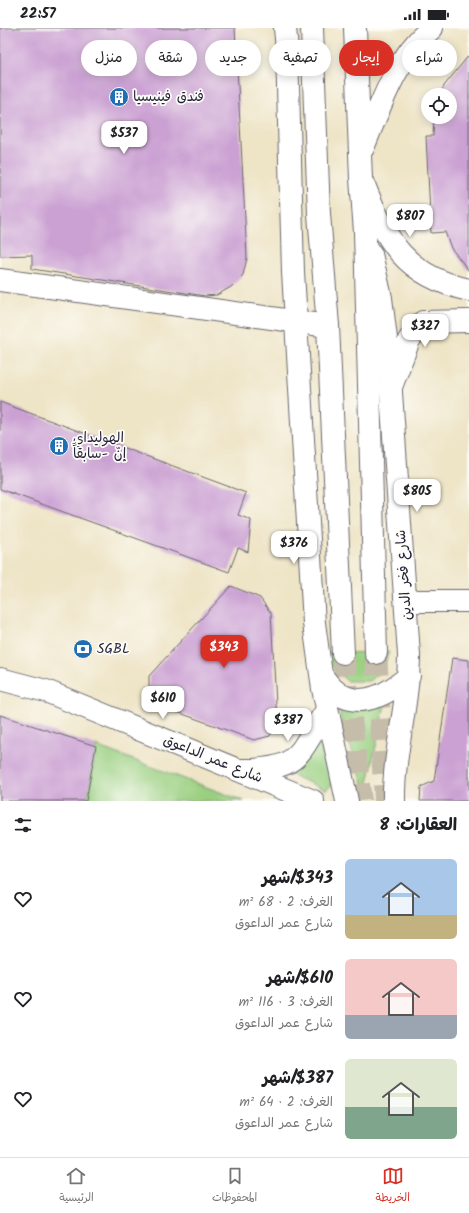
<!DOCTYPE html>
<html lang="ar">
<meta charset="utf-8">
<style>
:root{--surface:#fff;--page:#f6f6f6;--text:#202124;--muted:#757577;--line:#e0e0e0;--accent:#d93025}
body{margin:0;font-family:Kalam,"Playpen Sans Arabic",sans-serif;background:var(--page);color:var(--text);direction:rtl;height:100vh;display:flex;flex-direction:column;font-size:15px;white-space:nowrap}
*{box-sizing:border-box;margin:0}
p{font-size:13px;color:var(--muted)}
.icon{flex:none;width:22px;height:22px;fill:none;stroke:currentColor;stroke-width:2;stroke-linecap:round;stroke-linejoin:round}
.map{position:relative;height:773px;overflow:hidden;direction:ltr}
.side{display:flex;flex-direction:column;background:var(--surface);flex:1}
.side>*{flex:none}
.banner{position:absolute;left:12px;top:12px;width:445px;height:36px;direction:rtl;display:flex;gap:8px}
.controls{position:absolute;left:421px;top:60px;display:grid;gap:8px}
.controls a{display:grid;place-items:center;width:36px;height:36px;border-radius:50%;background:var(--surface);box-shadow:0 2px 10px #0003;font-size:20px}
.price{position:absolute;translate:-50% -34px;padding:0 9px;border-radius:8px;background:#fff;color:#222;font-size:13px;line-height:26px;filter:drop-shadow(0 1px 2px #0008)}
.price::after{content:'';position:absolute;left:50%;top:24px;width:12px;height:9px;margin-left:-6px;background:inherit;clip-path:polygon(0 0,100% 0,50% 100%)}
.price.current{background:var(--accent);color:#fff}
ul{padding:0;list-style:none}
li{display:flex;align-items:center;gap:12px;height:100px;padding:0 12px}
li span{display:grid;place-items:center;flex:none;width:112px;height:80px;border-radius:6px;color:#555}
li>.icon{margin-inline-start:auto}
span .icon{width:48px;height:48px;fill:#fffc;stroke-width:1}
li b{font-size:17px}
h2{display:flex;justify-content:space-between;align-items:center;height:48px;padding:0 12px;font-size:17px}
.pill{padding:0 14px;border-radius:18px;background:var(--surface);box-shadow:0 2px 10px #0003;font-size:14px;line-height:36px}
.pill.current{background:var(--accent);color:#fff}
.status{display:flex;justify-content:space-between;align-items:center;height:28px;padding:0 20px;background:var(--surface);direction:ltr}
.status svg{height:11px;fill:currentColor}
.dock{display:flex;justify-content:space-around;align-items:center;height:56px;border-top:1px solid var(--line);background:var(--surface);font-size:11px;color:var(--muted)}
.dock a{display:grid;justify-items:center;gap:2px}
.dock .current{color:var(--accent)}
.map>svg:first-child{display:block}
.green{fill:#9acf80;stroke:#5e785e}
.building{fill:#cba1d3}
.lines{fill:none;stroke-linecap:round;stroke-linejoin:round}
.highway-tunnel{stroke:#c5bdaa;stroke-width:22;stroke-dasharray:22 11;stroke-linecap:butt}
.minor-casing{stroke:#69666c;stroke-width:24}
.major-casing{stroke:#69666c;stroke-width:24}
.highway-casing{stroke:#69666c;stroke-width:24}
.minor{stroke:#fff;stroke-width:22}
.major{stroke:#fff;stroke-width:22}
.highway{stroke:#fff;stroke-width:22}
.labels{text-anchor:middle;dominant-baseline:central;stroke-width:3.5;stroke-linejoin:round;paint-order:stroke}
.poi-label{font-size:14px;fill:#22223b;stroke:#fdfcf7;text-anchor:start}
.street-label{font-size:14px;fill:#22223b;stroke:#fdfcf7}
</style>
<div class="status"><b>22:57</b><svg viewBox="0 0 49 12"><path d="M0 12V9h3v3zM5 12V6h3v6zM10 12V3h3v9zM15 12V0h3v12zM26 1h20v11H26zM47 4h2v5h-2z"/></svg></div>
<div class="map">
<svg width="469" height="773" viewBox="0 0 469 773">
<rect width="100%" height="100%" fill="#fdfcf7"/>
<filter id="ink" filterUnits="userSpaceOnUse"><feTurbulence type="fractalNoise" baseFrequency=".025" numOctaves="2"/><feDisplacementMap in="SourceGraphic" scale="8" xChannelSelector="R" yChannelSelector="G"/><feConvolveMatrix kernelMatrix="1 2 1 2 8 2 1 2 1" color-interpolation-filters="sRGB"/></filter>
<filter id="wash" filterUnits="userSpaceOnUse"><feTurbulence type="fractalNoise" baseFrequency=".012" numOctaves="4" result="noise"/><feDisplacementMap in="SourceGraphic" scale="16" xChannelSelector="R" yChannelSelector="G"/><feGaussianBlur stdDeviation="0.9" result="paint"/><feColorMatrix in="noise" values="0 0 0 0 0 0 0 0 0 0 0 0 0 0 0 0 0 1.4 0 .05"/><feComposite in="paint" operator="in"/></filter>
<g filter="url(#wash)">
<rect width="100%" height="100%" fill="#eee4c6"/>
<!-- green -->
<path class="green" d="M389,624L382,642L369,653H347L334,641L326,625Z
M386,672L366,764L336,675Z
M317,711L334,755L326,762L289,746Z
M96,718L244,773H87Z"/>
<g id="blocks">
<!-- building -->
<path class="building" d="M0,0H235L247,230L243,247L231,259L217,267L205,268L32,241V227L0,228Z
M469,27V243L451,220L445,204L431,205L426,108H433L434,89H450V67H440L444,58Z
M0,374L246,465L238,487L251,492L248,524L238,520L229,544L0,461Z
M231,558L260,570L271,585L277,694L270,708L254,712L158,677L149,665V648Z
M452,630L469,632V773H420L421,759L434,753Z
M0,687L96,718L86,773H0Z"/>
</g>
</g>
<g filter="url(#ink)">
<use href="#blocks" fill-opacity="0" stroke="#69666c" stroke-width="1"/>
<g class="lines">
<!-- highway-tunnel -->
<path class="highway-tunnel" d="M343,625L361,773
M376,625L385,773"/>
<defs>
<path id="minor" d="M364,157C386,213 405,248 469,262
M0,252L328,298
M391,359L409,312L423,294L469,293
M406,573H469
M0,651L46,663L313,773"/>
<path id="major" d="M371,226L381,270L389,335L409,627C409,676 393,724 394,773
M296,294L314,595L323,661L347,773
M321,646C345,686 379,674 409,648
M242,742C303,742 297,725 327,682"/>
<path id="highway" d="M285,0L287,21L293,244L296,294
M312,0L319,186L328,298L343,625
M355,0L361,151L365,204L376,625
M363,120C380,79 396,28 432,0"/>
</defs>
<!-- minor casing -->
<use href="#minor" class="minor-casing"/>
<!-- major casing -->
<use href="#major" class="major-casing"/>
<!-- highway casing -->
<use href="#highway" class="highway-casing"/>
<!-- minor -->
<use href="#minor" class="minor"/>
<!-- major -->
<use href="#major" class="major"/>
<!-- highway -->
<use href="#highway" class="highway"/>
</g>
</g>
<!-- icons -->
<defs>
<symbol id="building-disc" viewBox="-11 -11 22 22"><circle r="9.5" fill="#1f6fb2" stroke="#fdfcf7"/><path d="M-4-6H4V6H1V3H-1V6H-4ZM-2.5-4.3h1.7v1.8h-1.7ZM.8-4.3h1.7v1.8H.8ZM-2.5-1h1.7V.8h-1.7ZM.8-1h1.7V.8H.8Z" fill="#fff"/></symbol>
<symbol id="bank-disc" viewBox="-11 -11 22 22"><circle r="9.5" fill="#1f6fb2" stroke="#fdfcf7"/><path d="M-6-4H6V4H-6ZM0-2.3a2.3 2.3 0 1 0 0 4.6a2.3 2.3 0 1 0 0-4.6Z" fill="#fff"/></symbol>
</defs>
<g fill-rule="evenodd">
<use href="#building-disc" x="108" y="58" width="22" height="22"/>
<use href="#building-disc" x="48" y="407" width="22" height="22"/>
<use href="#bank-disc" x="72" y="610" width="22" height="22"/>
</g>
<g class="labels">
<!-- poi labels -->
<g class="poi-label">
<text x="133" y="69">فندق فينيسيا</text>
<text x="73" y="410">الهوليداي<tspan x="73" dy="16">إنّ -سابقاً</tspan></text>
<text x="97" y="621">SGBL</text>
</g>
<!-- street labels -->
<g class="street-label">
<text transform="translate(404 547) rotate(-94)">شارع فخر الدين</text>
<text transform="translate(213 731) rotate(22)">شارع عمر الداعوق</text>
</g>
</g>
</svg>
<div class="controls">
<a><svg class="icon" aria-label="locate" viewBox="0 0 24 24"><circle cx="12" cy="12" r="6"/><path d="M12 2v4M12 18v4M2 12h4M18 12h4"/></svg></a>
</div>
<b class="price" style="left:124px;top:127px">$537</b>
<b class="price" style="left:410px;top:210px">$807</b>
<b class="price" style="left:425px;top:320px">$327</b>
<b class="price" style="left:417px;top:485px">$805</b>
<b class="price" style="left:294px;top:537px">$376</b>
<b class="price current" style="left:224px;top:641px">$343</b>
<b class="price" style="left:163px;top:692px">$610</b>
<b class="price" style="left:288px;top:714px">$387</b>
<div class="banner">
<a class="pill">شراء</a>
<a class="pill current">إيجار</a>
<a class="pill">تصفية</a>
<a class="pill">جديد</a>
<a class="pill">شقة</a>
<a class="pill">منزل</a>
</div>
</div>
<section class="side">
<h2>العقارات: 8<svg class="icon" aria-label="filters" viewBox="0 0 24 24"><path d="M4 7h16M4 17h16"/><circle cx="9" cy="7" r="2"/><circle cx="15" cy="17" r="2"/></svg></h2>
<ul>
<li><span style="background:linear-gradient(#a9c7e8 70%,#c2b280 0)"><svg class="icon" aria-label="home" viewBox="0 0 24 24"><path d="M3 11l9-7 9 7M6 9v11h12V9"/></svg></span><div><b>$343/شهر</b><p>الغرف: 2 · 68 m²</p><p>شارع عمر الداعوق</p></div><svg class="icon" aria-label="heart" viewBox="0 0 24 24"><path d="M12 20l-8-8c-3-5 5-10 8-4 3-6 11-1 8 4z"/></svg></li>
<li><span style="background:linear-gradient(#f6c9c9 70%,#9aa5b1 0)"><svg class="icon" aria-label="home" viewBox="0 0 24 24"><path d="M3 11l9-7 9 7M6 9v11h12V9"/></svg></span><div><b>$610/شهر</b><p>الغرف: 3 · 116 m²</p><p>شارع عمر الداعوق</p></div><svg class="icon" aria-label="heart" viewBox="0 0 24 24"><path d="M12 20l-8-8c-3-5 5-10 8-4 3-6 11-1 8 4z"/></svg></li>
<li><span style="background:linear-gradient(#dfe7d0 60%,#7fa58c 0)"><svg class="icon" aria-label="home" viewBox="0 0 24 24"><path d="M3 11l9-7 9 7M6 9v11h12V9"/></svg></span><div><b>$387/شهر</b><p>الغرف: 2 · 64 m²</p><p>شارع عمر الداعوق</p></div><svg class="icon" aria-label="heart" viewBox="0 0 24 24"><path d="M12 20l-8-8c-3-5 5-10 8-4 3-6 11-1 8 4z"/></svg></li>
</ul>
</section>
<nav class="dock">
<a class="current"><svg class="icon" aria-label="map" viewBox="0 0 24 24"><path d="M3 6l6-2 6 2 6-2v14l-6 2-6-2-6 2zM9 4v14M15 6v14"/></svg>الخريطة</a>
<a><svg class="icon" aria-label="saved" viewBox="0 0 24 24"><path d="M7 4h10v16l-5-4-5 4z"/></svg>المحفوظات</a>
<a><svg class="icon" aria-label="home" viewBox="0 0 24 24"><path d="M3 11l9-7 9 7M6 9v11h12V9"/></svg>الرئيسية</a>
</nav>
